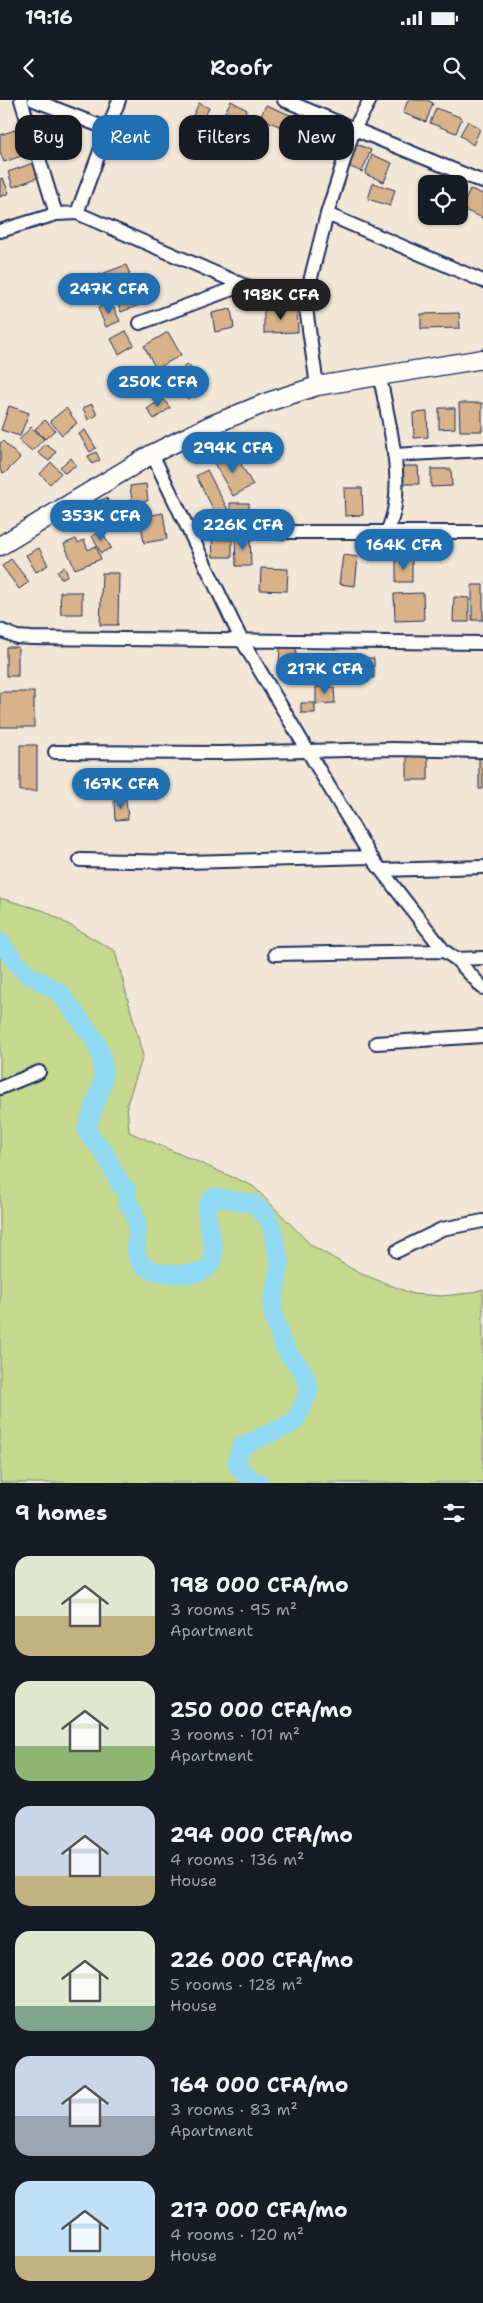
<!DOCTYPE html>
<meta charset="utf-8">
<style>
:root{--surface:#171b24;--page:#20242c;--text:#f1f3f6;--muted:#9ea1a6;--accent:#1f6fb2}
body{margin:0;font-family:"Shantell Sans",sans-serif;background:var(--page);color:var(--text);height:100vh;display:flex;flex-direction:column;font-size:19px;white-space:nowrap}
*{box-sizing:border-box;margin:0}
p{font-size:16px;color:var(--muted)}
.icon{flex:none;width:28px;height:28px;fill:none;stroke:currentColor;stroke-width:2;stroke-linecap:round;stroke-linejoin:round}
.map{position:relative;height:1383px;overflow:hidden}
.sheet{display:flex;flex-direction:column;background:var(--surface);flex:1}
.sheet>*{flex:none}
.hud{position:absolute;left:15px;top:15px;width:454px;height:45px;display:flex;gap:10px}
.fabs{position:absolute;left:418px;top:75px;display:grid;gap:10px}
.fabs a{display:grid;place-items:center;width:50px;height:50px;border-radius:10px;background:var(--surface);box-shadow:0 1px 4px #0004;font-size:25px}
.price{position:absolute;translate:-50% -42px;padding:0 11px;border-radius:18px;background:var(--accent);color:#fff;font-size:16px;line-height:32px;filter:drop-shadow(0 1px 2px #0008)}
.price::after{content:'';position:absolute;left:50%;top:30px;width:15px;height:11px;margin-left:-8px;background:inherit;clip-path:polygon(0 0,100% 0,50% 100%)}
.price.selected{background:#222;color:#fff}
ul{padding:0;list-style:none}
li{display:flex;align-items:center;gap:15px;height:125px;padding:0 15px}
li span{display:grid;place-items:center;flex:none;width:140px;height:100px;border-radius:15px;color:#555}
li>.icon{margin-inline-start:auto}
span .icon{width:60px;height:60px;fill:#fffc;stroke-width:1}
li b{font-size:21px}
h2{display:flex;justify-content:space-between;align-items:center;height:60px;padding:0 15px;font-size:21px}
.pill{padding:0 18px;border-radius:15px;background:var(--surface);box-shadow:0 1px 4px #0004;font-size:18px;line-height:45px}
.pill.selected{background:var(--accent);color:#fff}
.status{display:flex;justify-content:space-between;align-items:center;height:35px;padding:0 25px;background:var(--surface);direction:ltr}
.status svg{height:14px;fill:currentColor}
header{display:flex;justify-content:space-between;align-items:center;height:65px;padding:0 15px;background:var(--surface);font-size:22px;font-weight:600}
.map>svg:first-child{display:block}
.green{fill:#c5d88d;stroke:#708476}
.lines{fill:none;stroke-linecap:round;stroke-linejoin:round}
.river{stroke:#91daf3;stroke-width:19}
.building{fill:#d8b389;stroke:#1b2f5e}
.minor-casing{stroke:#1b2f5e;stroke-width:16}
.secondary-casing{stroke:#1b2f5e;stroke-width:21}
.minor{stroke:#fdfcf7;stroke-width:12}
.secondary{stroke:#fdfcf7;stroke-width:18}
</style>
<div class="status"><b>19:16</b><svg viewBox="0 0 49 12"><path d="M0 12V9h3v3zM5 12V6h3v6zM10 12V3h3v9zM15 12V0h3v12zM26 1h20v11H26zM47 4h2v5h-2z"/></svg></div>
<header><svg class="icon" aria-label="back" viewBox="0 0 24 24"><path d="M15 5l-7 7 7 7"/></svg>Roofr<svg class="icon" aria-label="search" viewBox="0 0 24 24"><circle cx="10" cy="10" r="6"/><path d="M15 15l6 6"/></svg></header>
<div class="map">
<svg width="483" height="1383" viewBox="0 0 483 1383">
<rect width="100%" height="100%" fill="#f2e6d6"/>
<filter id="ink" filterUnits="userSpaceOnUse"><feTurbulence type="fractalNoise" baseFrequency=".02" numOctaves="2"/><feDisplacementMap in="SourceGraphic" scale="10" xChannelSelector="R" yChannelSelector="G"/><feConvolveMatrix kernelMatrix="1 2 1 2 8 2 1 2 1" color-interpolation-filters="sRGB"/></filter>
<g filter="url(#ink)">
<!-- green -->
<path class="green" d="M0,798L45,811L115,851L143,956L127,1004L129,1032L253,1086L311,1145L359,1173L413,1194L442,1196L470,1193L483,1189V1383H0Z"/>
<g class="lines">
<!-- river -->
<path class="river" d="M0,842L24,872L59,892L95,940L102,958L103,982L87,1027L88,1034L103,1050L121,1085L127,1090V1103C156,1130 106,1171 177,1174C250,1177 186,1114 215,1097L254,1104L267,1117L271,1125L280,1162L272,1207L276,1225L282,1242L290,1256L301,1268L307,1280L309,1291L301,1310L293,1323L242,1346L237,1359L238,1367L253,1381L260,1383"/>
</g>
<!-- building -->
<path class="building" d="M408,0H427L433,3L426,22L403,13Z
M231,1L247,10L230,43L213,34Z
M199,3L209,8L198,31L188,26Z
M266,5L298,18L293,32L260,18Z
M436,8L462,18L456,33L430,23Z
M468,21L480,29L473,45L460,35Z
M15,30L24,55L4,62L0,52V35Z
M354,43L371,50L362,72L344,64Z
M372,55L392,63L384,82L365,74Z
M36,62L42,76L13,87L8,72Z
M3,78L9,93L0,97V79Z
M373,83L395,90L390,106L368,99Z
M470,89L483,94V118L462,109Z
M126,165L130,174L105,182L108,194L96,199L93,177Z
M133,177L142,204L121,212L111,185Z
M111,202L120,221L106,227L98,208Z
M297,208L298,232L264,233V209Z
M231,209L234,228L215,232L212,213Z
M459,213L460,228L421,229V214Z
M126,231L134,245L119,254L111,239Z
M168,232L181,255L156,269L144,246Z
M187,264L205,282L188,299L170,280Z
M138,266L151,286L134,296L122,276Z
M163,298L170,308L154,319L147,309Z
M459,303H482V331H460Z
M92,304L97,315L88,320L83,308Z
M9,306L29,313L20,336L1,330Z
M66,308L77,323L62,335L50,321Z
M439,308H455V328L439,329Z
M427,312L428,337L414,338L413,313Z
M45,320L55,330L45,339L35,329Z
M31,327L44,339L32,351L19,340Z
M85,330L96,348L90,352L79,334Z
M3,341L20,358L4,374L0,370V343Z
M45,344L56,352L49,361L38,353Z
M96,352L100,360L92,364L88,356Z
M234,352L253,385L233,396L214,363Z
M71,358L76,365L65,373L60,367Z
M51,362L61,373L50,384L40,374Z
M401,366H418L419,384H402Z
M431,369H451L452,386L431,387Z
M207,370L229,412L218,418L196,376Z
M146,384L148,401L132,402L130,386Z
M344,388H362L363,415L345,416Z
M107,398L110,409L97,412L94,402Z
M230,403H249V420H231Z
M94,412L97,421L81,426L78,416Z
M163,413L167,439L144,443L140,417Z
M102,431L111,448L101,453L92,436Z
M250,435L251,466H236L235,436Z
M212,438H232V457H213Z
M76,439L78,443L84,440L88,450L96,446L101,459L75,469L64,444Z
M39,448L48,465L36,472L26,455Z
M343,455L358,457L355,486L339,484Z
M11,459L29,482L19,489L2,466Z
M396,460H412V482H396Z
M64,467L68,475L61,479L57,471Z
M261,468L288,469L287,491L260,490Z
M102,473H119L118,525H100Z
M472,485H483V520H472Z
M60,492H82V514H61Z
M423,493L424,520L395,521L394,494Z
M454,497L469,498V522H453Z
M6,547H18V576H6Z
M280,547H296V565L279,564Z
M355,558H374V578L354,579Z
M303,570H327V585H303Z
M316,587H334L335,603L316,604Z
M0,592H34V627H0Z
M301,603H315V613H301Z
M20,645H37V691H20Z
M407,654H428V680H407Z
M479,656H483V689H479Z
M126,699L128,719L115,720L114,700Z"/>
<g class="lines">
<defs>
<path id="minor" d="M21,0L56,114
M34,0L108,29
M284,0L483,82
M77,113L119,0
M327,114L483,181
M0,131L56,114L77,113L243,185L305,201
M140,223L243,185
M380,277C388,321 409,392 386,433
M317,286L305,201L327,114L354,29L370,0
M152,354L241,539L371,757L444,851L456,859L483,888
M394,355L483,350
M190,432H483
M0,530L17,537L31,538L483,543
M55,652L220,653L392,649L483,651
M80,760L185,762L371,757
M383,770L483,767
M275,854L444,851
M456,859L483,858
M376,943L483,936
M0,988L39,972
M397,1151L442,1129L483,1121"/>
<path id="secondary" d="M0,446L152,354L209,326L268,302L317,286L483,259"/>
</defs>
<!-- minor casing -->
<use href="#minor" class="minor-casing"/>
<!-- secondary casing -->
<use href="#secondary" class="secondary-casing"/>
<!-- minor -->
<use href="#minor" class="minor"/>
<!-- secondary -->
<use href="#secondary" class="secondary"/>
</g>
</g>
</svg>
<div class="fabs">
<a><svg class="icon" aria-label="locate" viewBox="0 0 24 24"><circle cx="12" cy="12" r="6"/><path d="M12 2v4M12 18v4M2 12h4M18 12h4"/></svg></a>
</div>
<b class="price" style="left:109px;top:215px">247K CFA</b>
<b class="price selected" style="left:281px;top:221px">198K CFA</b>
<b class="price" style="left:158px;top:308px">250K CFA</b>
<b class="price" style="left:233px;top:374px">294K CFA</b>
<b class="price" style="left:101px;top:442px">353K CFA</b>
<b class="price" style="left:243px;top:451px">226K CFA</b>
<b class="price" style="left:404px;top:471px">164K CFA</b>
<b class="price" style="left:325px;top:595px">217K CFA</b>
<b class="price" style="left:121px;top:710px">167K CFA</b>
<div class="hud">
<a class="pill">Buy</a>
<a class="pill selected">Rent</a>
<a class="pill">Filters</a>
<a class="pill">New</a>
</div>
</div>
<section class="sheet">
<h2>9 homes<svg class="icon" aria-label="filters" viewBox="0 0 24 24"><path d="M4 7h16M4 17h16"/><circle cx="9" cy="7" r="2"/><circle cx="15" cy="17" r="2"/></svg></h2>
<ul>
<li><span style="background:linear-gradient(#dfe7d0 60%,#c2b280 0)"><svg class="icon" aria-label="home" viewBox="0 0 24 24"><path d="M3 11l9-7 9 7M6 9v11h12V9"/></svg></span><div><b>198 000 CFA/mo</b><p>3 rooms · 95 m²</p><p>Apartment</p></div></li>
<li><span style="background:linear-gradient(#dfe7d0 65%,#8fb573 0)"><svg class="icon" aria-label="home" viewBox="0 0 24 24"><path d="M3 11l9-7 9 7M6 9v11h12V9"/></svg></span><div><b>250 000 CFA/mo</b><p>3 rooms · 101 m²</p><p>Apartment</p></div></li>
<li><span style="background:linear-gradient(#c9d6e8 70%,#c2b280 0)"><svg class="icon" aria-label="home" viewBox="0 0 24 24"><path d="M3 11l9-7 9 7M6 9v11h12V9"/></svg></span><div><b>294 000 CFA/mo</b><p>4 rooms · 136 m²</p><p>House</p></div></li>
<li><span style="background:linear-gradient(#dfe7d0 75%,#7fa58c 0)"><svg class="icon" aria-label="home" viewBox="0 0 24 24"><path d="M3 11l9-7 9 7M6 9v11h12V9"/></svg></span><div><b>226 000 CFA/mo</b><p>5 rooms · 128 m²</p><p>House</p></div></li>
<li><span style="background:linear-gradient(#c9d6e8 60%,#9aa5b1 0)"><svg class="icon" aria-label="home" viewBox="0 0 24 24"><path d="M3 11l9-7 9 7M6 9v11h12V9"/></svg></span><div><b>164 000 CFA/mo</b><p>3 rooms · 83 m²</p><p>Apartment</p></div></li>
<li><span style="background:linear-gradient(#bfe0f5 75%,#c2b280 0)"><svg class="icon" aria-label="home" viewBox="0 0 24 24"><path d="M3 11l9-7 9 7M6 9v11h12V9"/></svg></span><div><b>217 000 CFA/mo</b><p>4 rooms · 120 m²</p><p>House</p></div></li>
</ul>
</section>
